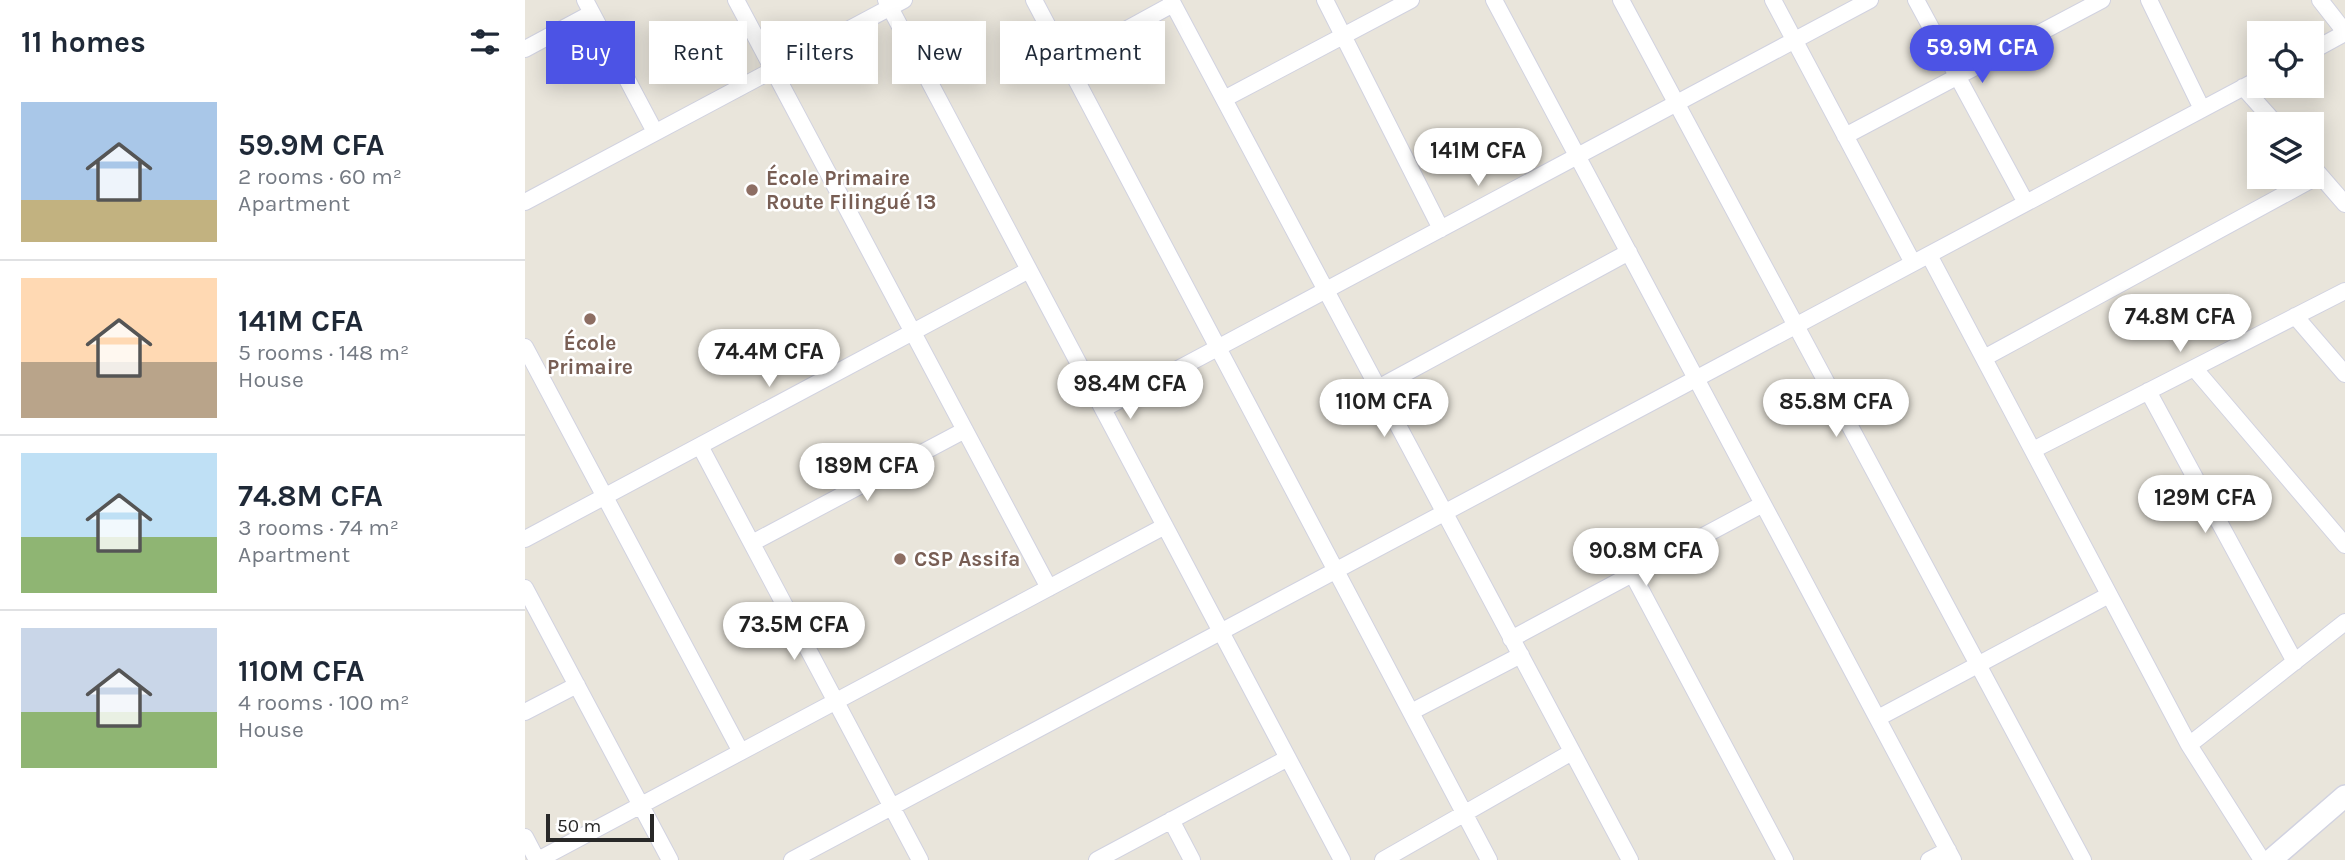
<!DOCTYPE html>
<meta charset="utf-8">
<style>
:root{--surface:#fff;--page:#f6f6f7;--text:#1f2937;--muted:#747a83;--line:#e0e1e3;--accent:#4c53e5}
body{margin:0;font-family:Karla,sans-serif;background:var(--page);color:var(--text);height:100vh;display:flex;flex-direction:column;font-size:26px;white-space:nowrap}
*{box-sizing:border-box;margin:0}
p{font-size:23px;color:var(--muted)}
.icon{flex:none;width:38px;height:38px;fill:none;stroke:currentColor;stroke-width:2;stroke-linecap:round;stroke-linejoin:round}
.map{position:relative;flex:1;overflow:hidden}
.panel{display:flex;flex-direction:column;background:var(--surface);width:525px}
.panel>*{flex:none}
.top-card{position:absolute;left:21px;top:21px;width:665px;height:63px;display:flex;gap:14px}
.tools{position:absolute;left:1722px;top:21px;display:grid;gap:14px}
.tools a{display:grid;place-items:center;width:77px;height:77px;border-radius:0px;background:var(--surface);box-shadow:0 4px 18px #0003;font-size:35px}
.scale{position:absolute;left:21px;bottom:18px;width:108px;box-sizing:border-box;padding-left:7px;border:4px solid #282828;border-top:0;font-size:19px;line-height:24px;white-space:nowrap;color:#282828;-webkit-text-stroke:5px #fff;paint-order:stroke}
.price{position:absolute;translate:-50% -60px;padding:0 16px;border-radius:24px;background:#fff;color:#222;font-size:23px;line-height:46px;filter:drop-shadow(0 2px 4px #0008)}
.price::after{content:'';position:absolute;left:50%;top:42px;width:21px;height:16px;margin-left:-10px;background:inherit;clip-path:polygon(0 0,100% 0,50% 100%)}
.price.current{background:var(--accent);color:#fff}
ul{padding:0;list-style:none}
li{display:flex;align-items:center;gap:21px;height:175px;padding:0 21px}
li+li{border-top:2px solid var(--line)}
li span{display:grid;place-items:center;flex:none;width:196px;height:140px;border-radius:0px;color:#555}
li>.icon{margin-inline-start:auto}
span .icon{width:84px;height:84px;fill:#fffc;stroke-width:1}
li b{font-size:30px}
h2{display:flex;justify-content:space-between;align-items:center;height:84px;padding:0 21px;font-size:30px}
.pill{padding:0 24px;border-radius:0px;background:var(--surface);box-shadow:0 4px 18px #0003;font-size:24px;line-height:63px}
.pill.current{background:var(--accent);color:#fff}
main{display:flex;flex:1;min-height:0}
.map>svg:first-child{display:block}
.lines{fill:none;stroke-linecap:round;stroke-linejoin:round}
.minor-casing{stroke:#d1d2e0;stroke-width:18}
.tertiary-casing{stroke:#d1d2e0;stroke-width:24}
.minor{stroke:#fff;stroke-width:16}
.tertiary{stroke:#fff;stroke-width:21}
.education-dot{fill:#8d6e63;stroke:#fff;stroke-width:2.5}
.labels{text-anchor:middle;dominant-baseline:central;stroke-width:5;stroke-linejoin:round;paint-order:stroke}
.education-label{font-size:21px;font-weight:bold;fill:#785e54;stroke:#fff;text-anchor:start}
</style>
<main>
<section class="panel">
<h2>11 homes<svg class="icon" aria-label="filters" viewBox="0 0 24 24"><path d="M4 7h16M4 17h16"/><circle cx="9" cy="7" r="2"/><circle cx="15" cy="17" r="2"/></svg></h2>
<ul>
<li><span style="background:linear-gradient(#a9c7e8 70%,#c2b280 0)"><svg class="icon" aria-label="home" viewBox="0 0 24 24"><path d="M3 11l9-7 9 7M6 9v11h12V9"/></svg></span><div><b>59.9M CFA</b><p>2 rooms · 60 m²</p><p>Apartment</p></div></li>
<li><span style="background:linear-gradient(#ffd9b3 60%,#b9a48a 0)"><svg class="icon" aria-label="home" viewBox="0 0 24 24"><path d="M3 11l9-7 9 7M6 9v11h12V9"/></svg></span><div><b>141M CFA</b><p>5 rooms · 148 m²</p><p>House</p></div></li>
<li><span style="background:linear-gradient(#bfe0f5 60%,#8fb573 0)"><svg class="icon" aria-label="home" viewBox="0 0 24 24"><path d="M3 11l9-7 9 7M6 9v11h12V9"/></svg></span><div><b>74.8M CFA</b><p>3 rooms · 74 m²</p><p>Apartment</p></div></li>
<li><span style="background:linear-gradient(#c9d6e8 60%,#8fb573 0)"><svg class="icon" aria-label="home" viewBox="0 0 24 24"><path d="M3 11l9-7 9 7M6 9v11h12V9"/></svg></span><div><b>110M CFA</b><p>4 rooms · 100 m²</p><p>House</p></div></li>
</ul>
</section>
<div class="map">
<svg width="1820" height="860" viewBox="0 0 1820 860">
<rect width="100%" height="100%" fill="#e9e5db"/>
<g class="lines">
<defs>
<path id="minor" d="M60,0L130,132
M211,0L524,588
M361,0L817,860
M509,0L964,860
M646,0L1105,860
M800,0L916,229
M969,0L1428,860
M1096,0L1558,860
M1248,0L1388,263
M1391,0L1501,203
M1624,0L1677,109
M1795,0L1820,32
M0,49L67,13
M1787,51L1820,33
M542,62L648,4
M1718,87L1751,124
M699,99L886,0
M1320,136L1577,0
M1787,166L1820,204
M0,202L379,0
M1404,255L1664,745L1737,860
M1770,316L1820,374
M0,347L216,752
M1459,358L1795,175
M1669,368L1820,545
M853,388L1104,252
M1623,391L1770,662
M578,409L1345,0
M175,446L395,860
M1508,450L1820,291
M0,539L504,270
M227,543L440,430
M1108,575L1260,860
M0,588L145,860
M986,639L1238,504
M0,712L52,685
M886,712L996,655
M1353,718L1584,595
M1664,745L1820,622
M646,820L667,860
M0,837L12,860
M13,860L640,526
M267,860L1734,79
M572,860L763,758
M858,860L1047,752
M1404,860L1423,850"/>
<path id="tertiary" d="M1746,860L1820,796"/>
</defs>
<!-- minor casing -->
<use href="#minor" class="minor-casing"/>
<!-- tertiary casing -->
<use href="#tertiary" class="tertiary-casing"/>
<!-- minor -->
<use href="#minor" class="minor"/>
<!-- tertiary -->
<use href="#tertiary" class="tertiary"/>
</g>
<!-- markers -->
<g class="education-dot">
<circle cx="227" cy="190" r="7"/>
<circle cx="65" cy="319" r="7"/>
<circle cx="375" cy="559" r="7"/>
</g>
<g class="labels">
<!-- education labels -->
<g class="education-label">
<text x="241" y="178">École Primaire<tspan x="241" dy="24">Route Filingué 13</tspan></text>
<text x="65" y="343" text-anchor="middle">École<tspan x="65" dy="24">Primaire</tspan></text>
<text x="389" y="559">CSP Assifa</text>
</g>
</g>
</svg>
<div class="tools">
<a><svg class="icon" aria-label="locate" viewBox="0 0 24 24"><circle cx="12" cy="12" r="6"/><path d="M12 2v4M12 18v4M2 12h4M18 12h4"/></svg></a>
<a><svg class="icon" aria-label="layers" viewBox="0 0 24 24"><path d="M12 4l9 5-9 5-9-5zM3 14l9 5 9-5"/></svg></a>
</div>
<div class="scale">50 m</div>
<b class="price current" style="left:1457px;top:85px">59.9M CFA</b>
<b class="price" style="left:953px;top:188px">141M CFA</b>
<b class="price" style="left:1655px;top:354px">74.8M CFA</b>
<b class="price" style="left:244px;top:389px">74.4M CFA</b>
<b class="price" style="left:605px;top:421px">98.4M CFA</b>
<b class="price" style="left:859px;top:439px">110M CFA</b>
<b class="price" style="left:1311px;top:439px">85.8M CFA</b>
<b class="price" style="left:342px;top:503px">189M CFA</b>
<b class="price" style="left:1680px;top:535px">129M CFA</b>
<b class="price" style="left:1121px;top:588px">90.8M CFA</b>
<b class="price" style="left:269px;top:662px">73.5M CFA</b>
<div class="top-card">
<a class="pill current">Buy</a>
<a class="pill">Rent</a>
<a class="pill">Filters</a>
<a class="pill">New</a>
<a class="pill">Apartment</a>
</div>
</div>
</main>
